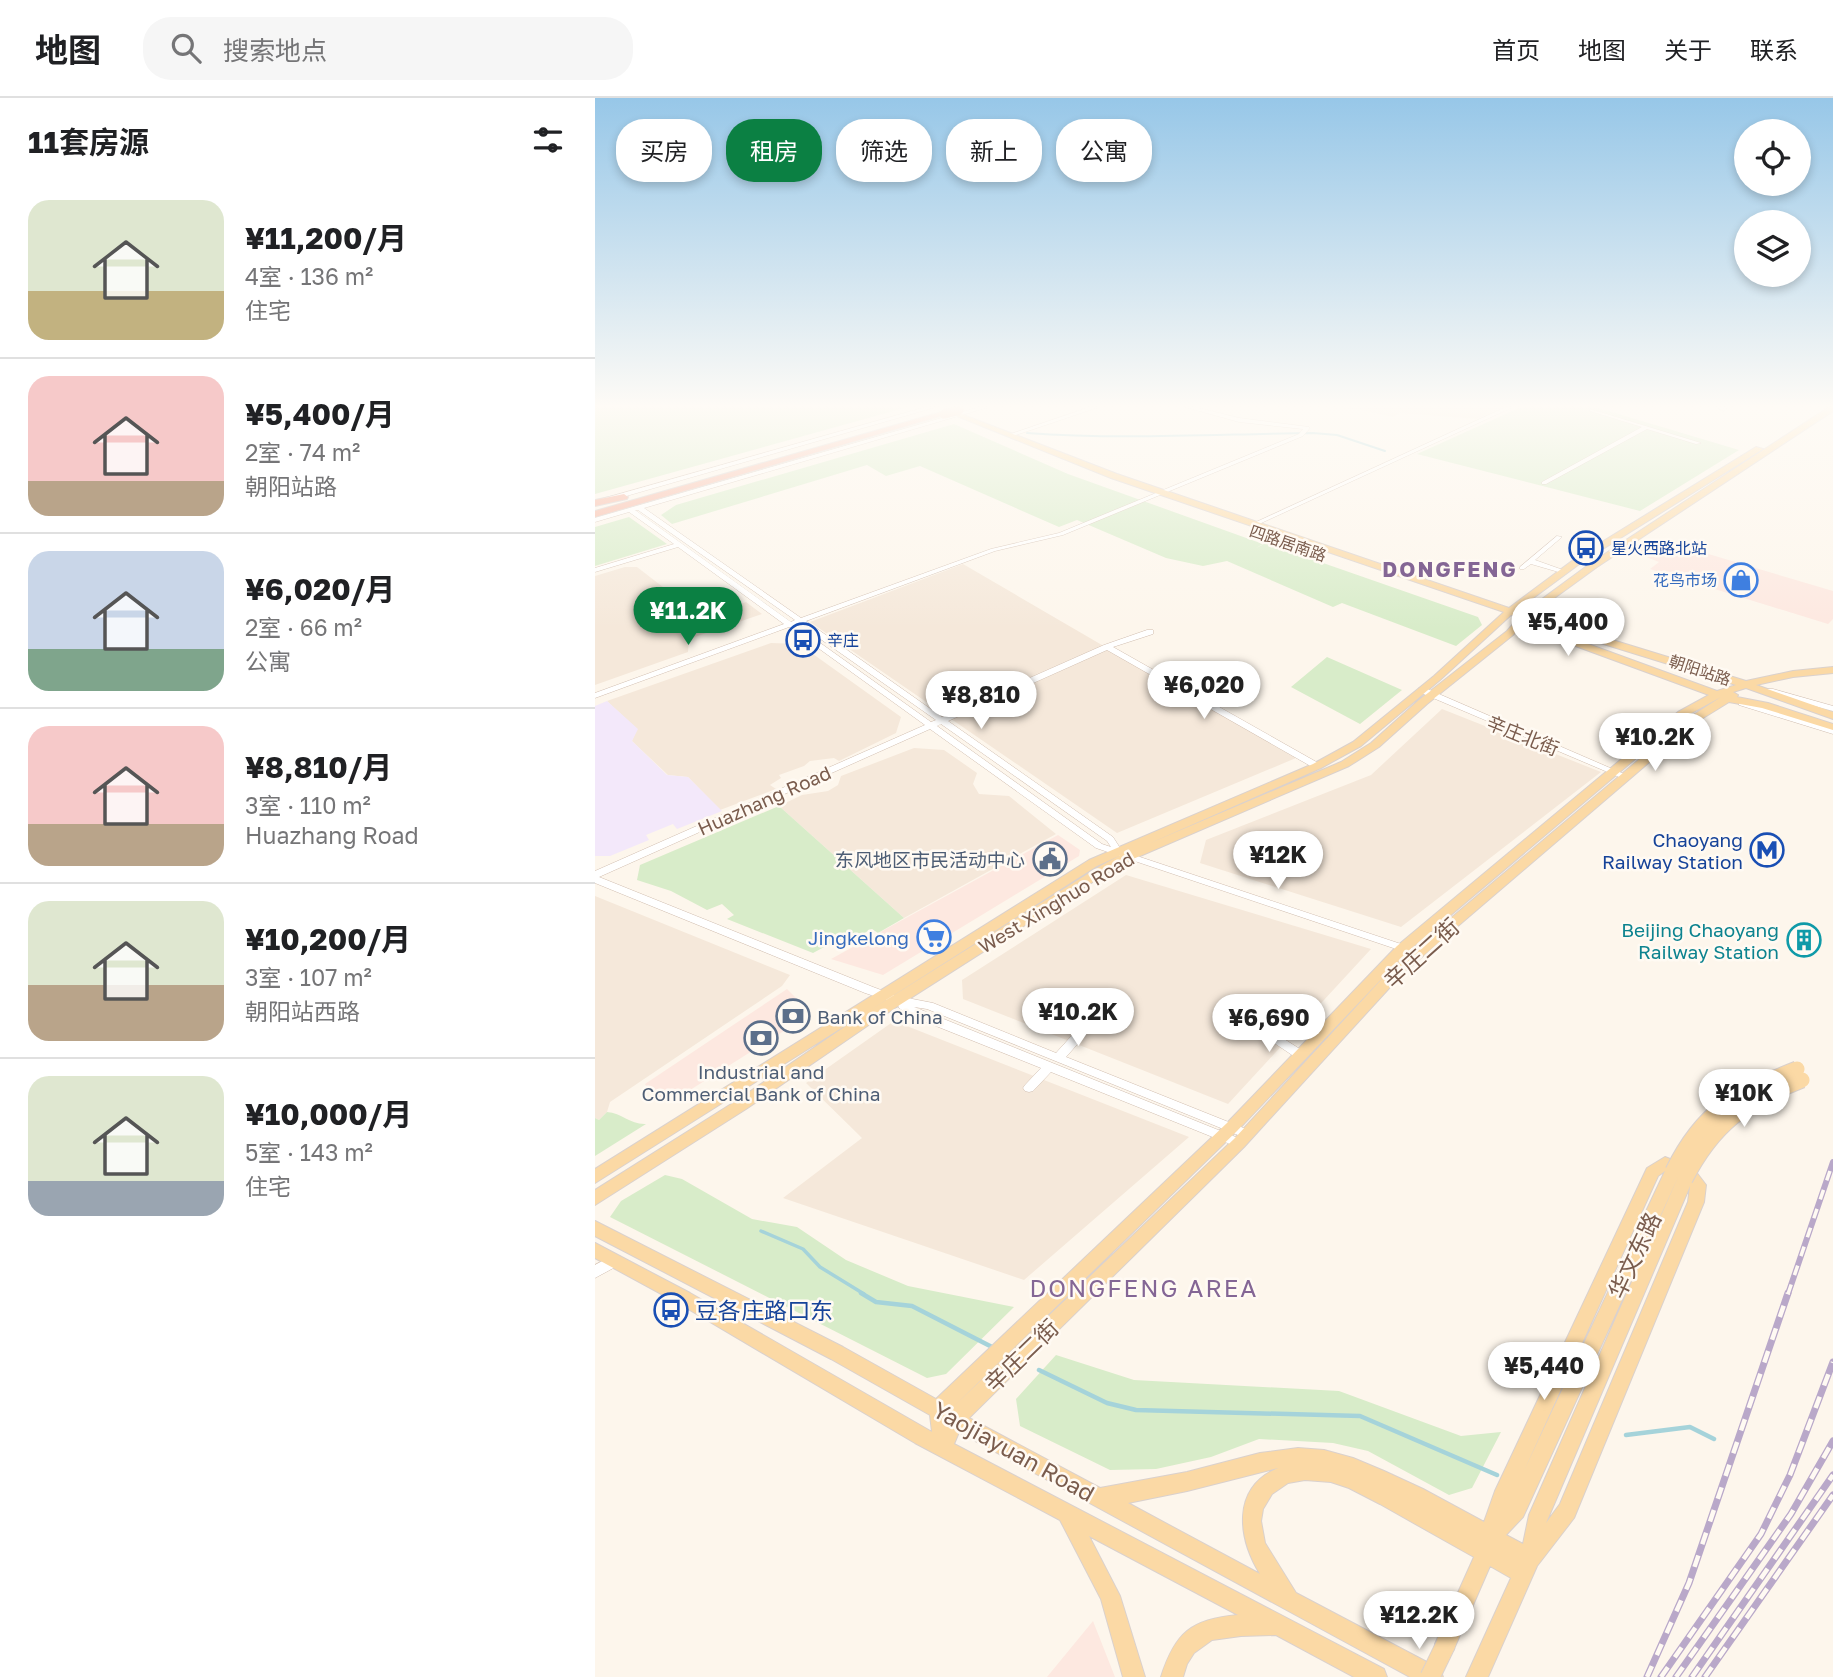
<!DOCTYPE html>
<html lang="zh">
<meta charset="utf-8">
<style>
:root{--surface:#fff;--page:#f6f6f6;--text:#202124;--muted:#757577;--line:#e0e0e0;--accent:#0b8043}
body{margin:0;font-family:"Golos Text","Noto Sans SC",sans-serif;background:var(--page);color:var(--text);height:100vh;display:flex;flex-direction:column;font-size:26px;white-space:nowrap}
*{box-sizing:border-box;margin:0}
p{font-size:23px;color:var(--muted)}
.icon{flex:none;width:38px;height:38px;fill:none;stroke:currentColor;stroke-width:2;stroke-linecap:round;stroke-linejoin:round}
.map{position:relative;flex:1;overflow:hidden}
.side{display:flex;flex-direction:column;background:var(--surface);width:595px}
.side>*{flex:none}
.hud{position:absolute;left:21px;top:21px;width:665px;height:63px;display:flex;gap:14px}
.controls{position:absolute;left:1139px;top:21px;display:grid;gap:14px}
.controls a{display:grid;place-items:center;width:77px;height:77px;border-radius:50%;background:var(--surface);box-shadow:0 4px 10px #0003;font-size:35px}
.price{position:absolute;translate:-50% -60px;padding:0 16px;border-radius:24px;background:#fff;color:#222;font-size:23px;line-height:46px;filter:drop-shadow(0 2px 4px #0008)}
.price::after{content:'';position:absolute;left:50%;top:42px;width:21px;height:16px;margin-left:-10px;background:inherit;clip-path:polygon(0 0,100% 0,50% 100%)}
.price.on{background:var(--accent);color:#fff}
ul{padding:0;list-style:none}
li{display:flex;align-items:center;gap:21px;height:175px;padding:0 28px}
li+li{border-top:2px solid var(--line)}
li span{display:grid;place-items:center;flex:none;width:196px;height:140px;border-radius:21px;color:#555}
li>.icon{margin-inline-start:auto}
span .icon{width:84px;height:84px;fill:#fffc;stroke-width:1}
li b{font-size:30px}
h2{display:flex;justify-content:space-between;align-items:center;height:84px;padding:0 28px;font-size:30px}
.chip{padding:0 24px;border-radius:28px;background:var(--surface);box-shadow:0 4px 10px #0003;font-size:24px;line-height:63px}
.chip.on{background:var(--accent);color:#fff}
header{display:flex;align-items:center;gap:42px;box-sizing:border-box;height:98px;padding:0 35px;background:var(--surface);border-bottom:2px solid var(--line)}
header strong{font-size:33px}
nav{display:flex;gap:38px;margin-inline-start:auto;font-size:24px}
.search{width:490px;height:63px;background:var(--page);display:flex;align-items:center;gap:18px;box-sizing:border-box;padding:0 24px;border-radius:28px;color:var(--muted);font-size:26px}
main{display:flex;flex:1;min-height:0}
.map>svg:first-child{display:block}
.residential{fill:#f5e8da}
.commercial{fill:#fde8e0}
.education{fill:#f3e8fa}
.green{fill:#d8ecc9}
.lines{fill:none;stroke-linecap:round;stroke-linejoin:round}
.stream-far2{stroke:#a5d3da;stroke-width:2}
.stream-far1{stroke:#a5d3da;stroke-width:3.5}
.stream{stroke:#a5d3da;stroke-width:4.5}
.minor-casing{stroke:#d1beb0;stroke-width:1}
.major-casing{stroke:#dad1cd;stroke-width:2}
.highway-casing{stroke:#dad1cd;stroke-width:2}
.minor{fill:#fff;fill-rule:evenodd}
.major{fill:#fbd9a5;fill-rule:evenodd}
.highway{fill:#f7b7a3;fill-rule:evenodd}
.rail-far1-casing{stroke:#b9a8c9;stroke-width:6}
.rail-casing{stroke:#b9a8c9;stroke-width:7}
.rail-far1{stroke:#fffaf3;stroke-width:3.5;stroke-dasharray:10;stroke-linecap:butt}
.rail{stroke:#fffaf3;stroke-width:4.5;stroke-dasharray:12;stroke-linecap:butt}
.major-bridge-far1-casing{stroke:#dad1cd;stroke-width:17;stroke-linecap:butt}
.major-bridge-casing{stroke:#dad1cd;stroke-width:21;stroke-linecap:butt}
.highway-bridge-casing{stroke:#dad1cd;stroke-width:10;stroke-linecap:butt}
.major-bridge-far1{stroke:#fbd9a5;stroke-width:15}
.major-bridge{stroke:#fbd9a5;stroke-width:19}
.highway-bridge{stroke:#f7b7a3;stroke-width:9}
.labels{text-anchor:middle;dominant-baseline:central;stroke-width:5;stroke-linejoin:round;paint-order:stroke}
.far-street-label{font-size:16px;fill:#7a5c4d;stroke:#fffaf3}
.far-transit-label{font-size:16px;fill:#164399;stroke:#fffaf3;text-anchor:start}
.far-shop-label{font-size:16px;fill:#366cbe;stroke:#fffaf3;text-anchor:end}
.street-label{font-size:19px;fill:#7a5c4d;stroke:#fffaf3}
.transit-label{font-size:19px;fill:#164399;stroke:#fffaf3;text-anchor:end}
.service-label{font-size:19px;fill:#4e5e75;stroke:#fffaf3;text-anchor:end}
.culture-label{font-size:19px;fill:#0d838f;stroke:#fffaf3;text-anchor:end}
.shop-label{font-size:19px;fill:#366cbe;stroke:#fffaf3;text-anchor:end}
.far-district-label{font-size:21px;font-weight:bold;letter-spacing:2px;fill:#846695;stroke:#fffaf3}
.near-street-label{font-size:23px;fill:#7a5c4d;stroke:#fffaf3}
.near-transit-label{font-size:23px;fill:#164399;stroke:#fffaf3;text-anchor:start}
.near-neighbourhood-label{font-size:24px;letter-spacing:2px;fill:#846695;stroke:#fffaf3}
</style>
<header>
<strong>地图</strong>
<div class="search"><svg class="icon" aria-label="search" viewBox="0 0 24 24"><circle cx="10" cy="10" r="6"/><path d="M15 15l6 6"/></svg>搜索地点</div>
<nav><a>首页</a><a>地图</a><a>关于</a><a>联系</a></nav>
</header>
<main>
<section class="side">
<h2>11套房源<svg class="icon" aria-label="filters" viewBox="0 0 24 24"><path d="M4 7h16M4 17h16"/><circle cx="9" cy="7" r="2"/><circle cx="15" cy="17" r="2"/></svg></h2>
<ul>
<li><span style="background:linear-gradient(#dfe7d0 65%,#c2b280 0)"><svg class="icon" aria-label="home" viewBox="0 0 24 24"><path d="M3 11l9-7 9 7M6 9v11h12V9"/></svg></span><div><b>¥11,200/月</b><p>4室 · 136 m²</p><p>住宅</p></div></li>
<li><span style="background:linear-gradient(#f6c9c9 75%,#b9a48a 0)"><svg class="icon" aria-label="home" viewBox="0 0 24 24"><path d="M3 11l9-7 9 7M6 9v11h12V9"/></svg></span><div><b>¥5,400/月</b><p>2室 · 74 m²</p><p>朝阳站路</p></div></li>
<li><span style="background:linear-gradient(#c9d6e8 70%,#7fa58c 0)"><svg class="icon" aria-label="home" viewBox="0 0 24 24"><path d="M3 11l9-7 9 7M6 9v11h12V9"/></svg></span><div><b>¥6,020/月</b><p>2室 · 66 m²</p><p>公寓</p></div></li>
<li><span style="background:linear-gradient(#f6c9c9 70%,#b9a48a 0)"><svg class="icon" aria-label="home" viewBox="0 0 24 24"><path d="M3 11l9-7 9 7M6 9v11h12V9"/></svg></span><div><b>¥8,810/月</b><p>3室 · 110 m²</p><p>Huazhang Road</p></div></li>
<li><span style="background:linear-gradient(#dfe7d0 60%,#b9a48a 0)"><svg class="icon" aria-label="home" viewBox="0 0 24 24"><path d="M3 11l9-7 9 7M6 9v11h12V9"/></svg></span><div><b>¥10,200/月</b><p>3室 · 107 m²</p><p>朝阳站西路</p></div></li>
<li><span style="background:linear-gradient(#dfe7d0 75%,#9aa5b1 0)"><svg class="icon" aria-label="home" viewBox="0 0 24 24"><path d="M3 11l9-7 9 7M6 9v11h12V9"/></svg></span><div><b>¥10,000/月</b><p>5室 · 143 m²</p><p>住宅</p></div></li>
</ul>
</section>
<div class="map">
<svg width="1238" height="1579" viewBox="0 0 1238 1579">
<rect width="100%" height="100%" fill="#fdf6ec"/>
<!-- residential -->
<path class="residential" d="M711,309H908L882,321L805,315L798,319L763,311Z
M368,466L701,660L522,735L215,524Z
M30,469H42L107,519L151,504L167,516L94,541L93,554L0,587V478Z
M176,545L204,546L306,619L301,635L244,663L239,660L215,663L209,668L184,677L186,680L175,687L181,691L125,712L93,679L73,677L37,643L42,631L12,603Z
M847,611L1006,674L806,829L605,765L611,742L776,677Z
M319,650L349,652L382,675L378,686L384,696L414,698L461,736L309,820L184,708L207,697L233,693L243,687L246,678Z
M531,777L776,851L633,1006L368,901L367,882Z
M0,798L195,877L187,888L15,1004L12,1014L4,1022L0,1020Z
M299,923L594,1039L429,1182L188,1100L267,1040L211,985Z"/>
<!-- commercial -->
<path class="commercial" d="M1083,447L1238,493V521L1233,526L1055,471L1064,464L1039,454L1046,449L1073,453Z
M463,737L485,752L484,758L288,877L236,861Z
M192,891L209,908L203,924L84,999L60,1001L50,986Z
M498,1523L520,1579H452Z"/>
<!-- education -->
<path class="education" d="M12,603L43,631L37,643L72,677L93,679L127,713L82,731L78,726L51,737L54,742L15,758H0V608Z"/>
<!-- green -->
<path class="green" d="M0,309H313L0,396Z
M926,309H1000L1144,352L1045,413L822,356Z
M359,326L473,376L668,446L661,450L671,445L883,519L887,527L861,548L747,505L738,509L632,463L608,468L571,460L482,422L464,429L325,368L291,378L272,367L77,426L66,417L81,407Z
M34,419L72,446L0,468V429Z
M732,559L807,592L765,626L696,589Z
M184,708L309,820L283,835L277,831L250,845L244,841L218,855L132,821L139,817L127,806L112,812L76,793L42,782L45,767Z
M12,1014C27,1015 36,1027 51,1026L0,1058V1020L4,1022Z
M70,1077L87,1081L157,1121L202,1129L251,1162L313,1188L419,1209L351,1276L332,1280L15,1119L26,1103Z
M461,1257L539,1282L744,1293L866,1338L906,1334L877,1390L854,1397L773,1353L738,1345L664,1341L616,1359L561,1371L515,1372L425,1328L421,1301Z"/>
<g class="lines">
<!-- stream-far2 -->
<path class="stream-far2" d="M432,335C527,342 623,336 718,335L742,337L790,353"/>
<!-- stream-far1 -->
<path class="stream-far1" d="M166,1133L208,1151L225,1169L269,1196"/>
<!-- stream -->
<path class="stream" d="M266,1195L281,1204L317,1208L397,1249
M444,1272L512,1305L541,1312L765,1318L902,1377
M1031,1337L1095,1329L1119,1341"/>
<defs>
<path id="minor" d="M331,309H341L0,407V403Z
M385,309H394L49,410L206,520L396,451L464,435L704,336L708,331L644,324L590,309H600L644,320L714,329L715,330L708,338L468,437L400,453L211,523L347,619L509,547L552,532H558V536L518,549L725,666L726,668L725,670H719L512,552L353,623L518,739L527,753L827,853L828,855L827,857H819L501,750L335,631L4,779L278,889L302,898L338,905L461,955L479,935H487L488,938L487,941L471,959L656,1033L658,1036L656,1039L652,1041L648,1039L332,911L319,909L648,1042L650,1045L648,1048L644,1050L640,1048L456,974L438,993L434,994L430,993L428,990L430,987L446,970L316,918L304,910L303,906L270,895L0,785V773L330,627L194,529L0,600V595L189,526L83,449L0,474V470L79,446L34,414L0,424V420ZM40,412H43L200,522L196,524ZM204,526L341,622L336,624L200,527ZM346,626L512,743L516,749L507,746L342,628Z
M495,309H504L418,338L413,337Z
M911,309H918L662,427L657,426Z
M1121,309H1130L1132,311L1129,313Z
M995,311L1106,345L1101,346L1052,331L951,386H947V384L1047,329L995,313Z
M962,438L967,439L940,462L971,473V475H967L936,466L929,471H925V469Z
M824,590H830L1036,679L1032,682L1029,681L824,594Z
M1172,591H1178L1238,608V613L1172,595Z
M1144,603H1150L1238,631V636L1144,607Z
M664,925L708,953L710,956L708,959L704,960L700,959L660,932L659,929L660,926Z
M19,1157L24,1159L26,1163L24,1167L0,1180V1167Z"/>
<path id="major" d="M1234,309H1238V313L1002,469L936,517L1151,583L1198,573L1238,569V575L1198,579L1161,587L1238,614V621L1151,590L1138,594L1143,597L1142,599L1173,605L1238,626V632L1167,610L1134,604L1100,625L808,875L649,1049L374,1320L505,1390L592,1374L665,1355L703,1350L729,1352L758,1360L789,1373L828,1391L889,1424L900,1393L1052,1070L1070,1059L1098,1070L1111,1087L1109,1104L979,1420L942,1468L893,1579H871L916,1480L895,1468L858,1553L851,1557L844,1553L840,1546L879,1459L785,1406L754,1390L736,1384L710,1382L693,1385L677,1396L668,1411L666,1423L670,1445L701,1495L845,1571L848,1579H815L364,1334L359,1346L789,1571L792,1579H759L681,1537L646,1538L617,1542L599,1555L592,1566L588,1579H566C580,1535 596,1521 643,1517L494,1438L525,1498L550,1579H528L506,1501L465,1422L320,1345L83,1205L0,1160V1145L95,1195L337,1334L335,1317L236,1261L0,1138V1123L248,1249L341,1301L632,1025L802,848L1083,614L1114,597L926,528L918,537L832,606L784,649L754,668L538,761L515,773L278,924L151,1011L0,1107V1092L141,1003L267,917L0,1085V1071L494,762L718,666L758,644L839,578L909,514L516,380L362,318V316H366L522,376L914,510L981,460L1161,349L1168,351L987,464L922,512L928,515L996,465ZM916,517L923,519L919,521V525L912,533L824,602L776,645L746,664L553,746L726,670L766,648L845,582ZM931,522L1141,587L1122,593L930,523ZM1126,599L1092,621L798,869L639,1041L357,1310L642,1033L812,854L1091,618ZM526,757L507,767L272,914L502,768ZM1070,1073L928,1375L1063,1078ZM1084,1077L934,1417L928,1446L911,1437L928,1419ZM1095,1088L1093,1104L965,1406L951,1425ZM683,1370C636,1390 643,1440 665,1476L533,1405L592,1393Z"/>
<path id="highway" d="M346,314L353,316L0,419V413Z
M29,396L33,399L32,401L0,408V402Z"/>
</defs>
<!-- minor casing -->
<use href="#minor" class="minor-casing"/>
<!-- major casing -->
<use href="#major" class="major-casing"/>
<!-- highway casing -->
<use href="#highway" class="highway-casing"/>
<!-- minor -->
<use href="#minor" class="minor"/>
<!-- major -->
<use href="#major" class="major"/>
<!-- highway -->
<use href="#highway" class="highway"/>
<defs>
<path id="rail-far1" d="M1193,1196L1238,1064"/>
<path id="rail" d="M1052,1579L1094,1485L1193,1195
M1066,1579L1166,1436L1195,1377L1238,1264
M1081,1579L1196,1416L1238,1343
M1097,1579L1238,1377
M1110,1579L1238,1397"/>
</defs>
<!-- rail-far1 casing -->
<use href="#rail-far1" class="rail-far1-casing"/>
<!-- rail casing -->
<use href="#rail" class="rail-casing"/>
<!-- rail-far1 -->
<use href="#rail-far1" class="rail-far1"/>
<!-- rail -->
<use href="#rail" class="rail"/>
<defs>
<path id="major-bridge-far1" d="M1078,1073C1108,1012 1141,995 1202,971
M1090,1081C1119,1025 1149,1005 1207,982"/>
<path id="major-bridge" d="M835,1579L851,1546"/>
<path id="highway-bridge" d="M349,316L364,312"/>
</defs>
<!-- major-bridge-far1 casing -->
<use href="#major-bridge-far1" class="major-bridge-far1-casing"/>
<!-- major-bridge casing -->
<use href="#major-bridge" class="major-bridge-casing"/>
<!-- highway-bridge casing -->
<use href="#highway-bridge" class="highway-bridge-casing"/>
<!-- major-bridge-far1 -->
<use href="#major-bridge-far1" class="major-bridge-far1"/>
<!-- major-bridge -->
<use href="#major-bridge" class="major-bridge"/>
<!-- highway-bridge -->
<use href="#highway-bridge" class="highway-bridge"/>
</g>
<!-- sky -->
<linearGradient id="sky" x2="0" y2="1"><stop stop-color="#97c7e8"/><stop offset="0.58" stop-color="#fefbf6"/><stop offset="1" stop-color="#fefbf6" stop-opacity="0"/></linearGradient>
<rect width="1238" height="531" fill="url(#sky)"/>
<!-- icons -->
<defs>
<symbol id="bus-ring" viewBox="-11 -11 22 22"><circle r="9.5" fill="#fffaf3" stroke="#1a4fb4" stroke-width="1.5"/><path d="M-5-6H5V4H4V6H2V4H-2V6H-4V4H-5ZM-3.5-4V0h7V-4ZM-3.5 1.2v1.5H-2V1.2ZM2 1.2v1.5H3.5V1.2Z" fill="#1a4fb4"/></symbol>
<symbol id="shop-ring" viewBox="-11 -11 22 22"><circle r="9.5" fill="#fffaf3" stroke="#3f7fe0" stroke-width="1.5"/><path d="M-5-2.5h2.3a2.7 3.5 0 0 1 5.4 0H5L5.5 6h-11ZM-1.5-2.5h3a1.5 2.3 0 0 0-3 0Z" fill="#3f7fe0"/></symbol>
<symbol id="metro-ring" viewBox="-11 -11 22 22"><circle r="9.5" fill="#fffaf3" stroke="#1a4fb4" stroke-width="1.5"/><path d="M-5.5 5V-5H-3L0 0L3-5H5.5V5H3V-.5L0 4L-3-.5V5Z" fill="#1a4fb4"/></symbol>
<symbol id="civic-ring" viewBox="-11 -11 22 22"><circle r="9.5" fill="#fffaf3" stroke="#5c6f8a" stroke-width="1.5"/><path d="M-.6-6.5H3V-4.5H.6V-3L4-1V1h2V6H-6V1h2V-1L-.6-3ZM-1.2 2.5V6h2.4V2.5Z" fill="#5c6f8a"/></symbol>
<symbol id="supermarket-ring" viewBox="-11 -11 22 22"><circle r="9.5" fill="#fffaf3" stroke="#3f7fe0" stroke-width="1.5"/><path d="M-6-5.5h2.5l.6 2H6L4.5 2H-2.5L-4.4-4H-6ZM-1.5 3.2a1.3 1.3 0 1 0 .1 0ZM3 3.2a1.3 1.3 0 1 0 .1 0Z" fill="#3f7fe0"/></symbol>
<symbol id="building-ring" viewBox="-11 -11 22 22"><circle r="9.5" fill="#fffaf3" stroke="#0f9aa8" stroke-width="1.5"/><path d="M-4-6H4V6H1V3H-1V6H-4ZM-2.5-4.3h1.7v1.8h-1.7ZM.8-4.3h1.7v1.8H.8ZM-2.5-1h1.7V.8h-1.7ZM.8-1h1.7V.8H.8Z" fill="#0f9aa8"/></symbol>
<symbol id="bank-ring" viewBox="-11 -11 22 22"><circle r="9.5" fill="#fffaf3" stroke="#5c6f8a" stroke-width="1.5"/><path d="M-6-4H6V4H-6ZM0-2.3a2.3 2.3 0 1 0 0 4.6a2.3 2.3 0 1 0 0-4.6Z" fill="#5c6f8a"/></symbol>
</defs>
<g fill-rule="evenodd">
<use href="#bus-ring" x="972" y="431" width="38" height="38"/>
<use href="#shop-ring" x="1127" y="463" width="38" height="38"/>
<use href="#bus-ring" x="189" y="523" width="38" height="38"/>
<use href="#metro-ring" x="1153" y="733" width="38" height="38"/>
<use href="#civic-ring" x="436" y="742" width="38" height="38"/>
<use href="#supermarket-ring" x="320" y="820" width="38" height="38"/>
<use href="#building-ring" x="1190" y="823" width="38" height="38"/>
<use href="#bank-ring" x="179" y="899" width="38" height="38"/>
<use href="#bank-ring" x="147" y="921" width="38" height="38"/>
<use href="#bus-ring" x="57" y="1193" width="38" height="38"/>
</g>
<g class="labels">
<!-- far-street labels -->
<g class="far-street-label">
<text transform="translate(693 445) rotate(19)">四路居南路</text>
<text transform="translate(1105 572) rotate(18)">朝阳站路</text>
</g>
<!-- far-transit labels -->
<g class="far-transit-label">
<text x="1016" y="450">星火西路北站</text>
<text x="232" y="542">辛庄</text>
</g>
<!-- far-shop labels -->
<g class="far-shop-label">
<text x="1122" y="482">花鸟市场</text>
</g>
<!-- street labels -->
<g class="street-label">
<text transform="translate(928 637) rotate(22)">辛庄北街</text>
<text transform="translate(169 702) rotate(-24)">Huazhang Road</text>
<text transform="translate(461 804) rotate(-31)">West Xinghuo Road</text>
</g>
<!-- transit labels -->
<g class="transit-label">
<text x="1148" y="741">Chaoyang<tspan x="1148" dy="22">Railway Station</tspan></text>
</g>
<!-- service labels -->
<g class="service-label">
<text x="430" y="761">东风地区市民活动中心</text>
<text x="222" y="918" text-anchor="start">Bank of China</text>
<text x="166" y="973" text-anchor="middle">Industrial and<tspan x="166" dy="22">Commercial Bank of China</tspan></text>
</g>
<!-- culture labels -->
<g class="culture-label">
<text x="1184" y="831">Beijing Chaoyang<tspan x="1184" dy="22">Railway Station</tspan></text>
</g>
<!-- shop labels -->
<g class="shop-label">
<text x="314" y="839">Jingkelong</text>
</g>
<!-- far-district labels -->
<g class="far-district-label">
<text x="855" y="471">DONGFENG</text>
</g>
<!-- near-street labels -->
<g class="near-street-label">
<text transform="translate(826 855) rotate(-42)">辛庄二街</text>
<text transform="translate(1039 1157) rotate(-65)">华文东路</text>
<text transform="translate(426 1257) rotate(-44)">辛庄二街</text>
<text transform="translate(419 1353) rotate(29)">Yaojiayuan Road</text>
</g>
<!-- near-transit labels -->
<g class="near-transit-label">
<text x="100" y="1212">豆各庄路口东</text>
</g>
<!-- near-neighbourhood labels -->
<g class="near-neighbourhood-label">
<text x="549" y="1189">DONGFENG AREA</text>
</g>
</g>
</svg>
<div class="controls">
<a><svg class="icon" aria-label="locate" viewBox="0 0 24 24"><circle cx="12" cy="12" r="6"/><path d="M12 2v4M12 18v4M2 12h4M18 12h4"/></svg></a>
<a><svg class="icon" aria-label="layers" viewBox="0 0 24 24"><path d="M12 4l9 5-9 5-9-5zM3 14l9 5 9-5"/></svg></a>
</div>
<b class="price on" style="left:93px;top:549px">¥11.2K</b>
<b class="price" style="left:973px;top:560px">¥5,400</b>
<b class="price" style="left:609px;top:623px">¥6,020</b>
<b class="price" style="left:386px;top:633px">¥8,810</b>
<b class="price" style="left:1060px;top:675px">¥10.2K</b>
<b class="price" style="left:683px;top:793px">¥12K</b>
<b class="price" style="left:483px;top:950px">¥10.2K</b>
<b class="price" style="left:674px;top:956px">¥6,690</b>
<b class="price" style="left:1149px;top:1031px">¥10K</b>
<b class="price" style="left:949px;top:1304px">¥5,440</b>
<b class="price" style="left:824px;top:1553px">¥12.2K</b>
<div class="hud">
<a class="chip">买房</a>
<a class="chip on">租房</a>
<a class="chip">筛选</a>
<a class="chip">新上</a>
<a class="chip">公寓</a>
</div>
</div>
</main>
